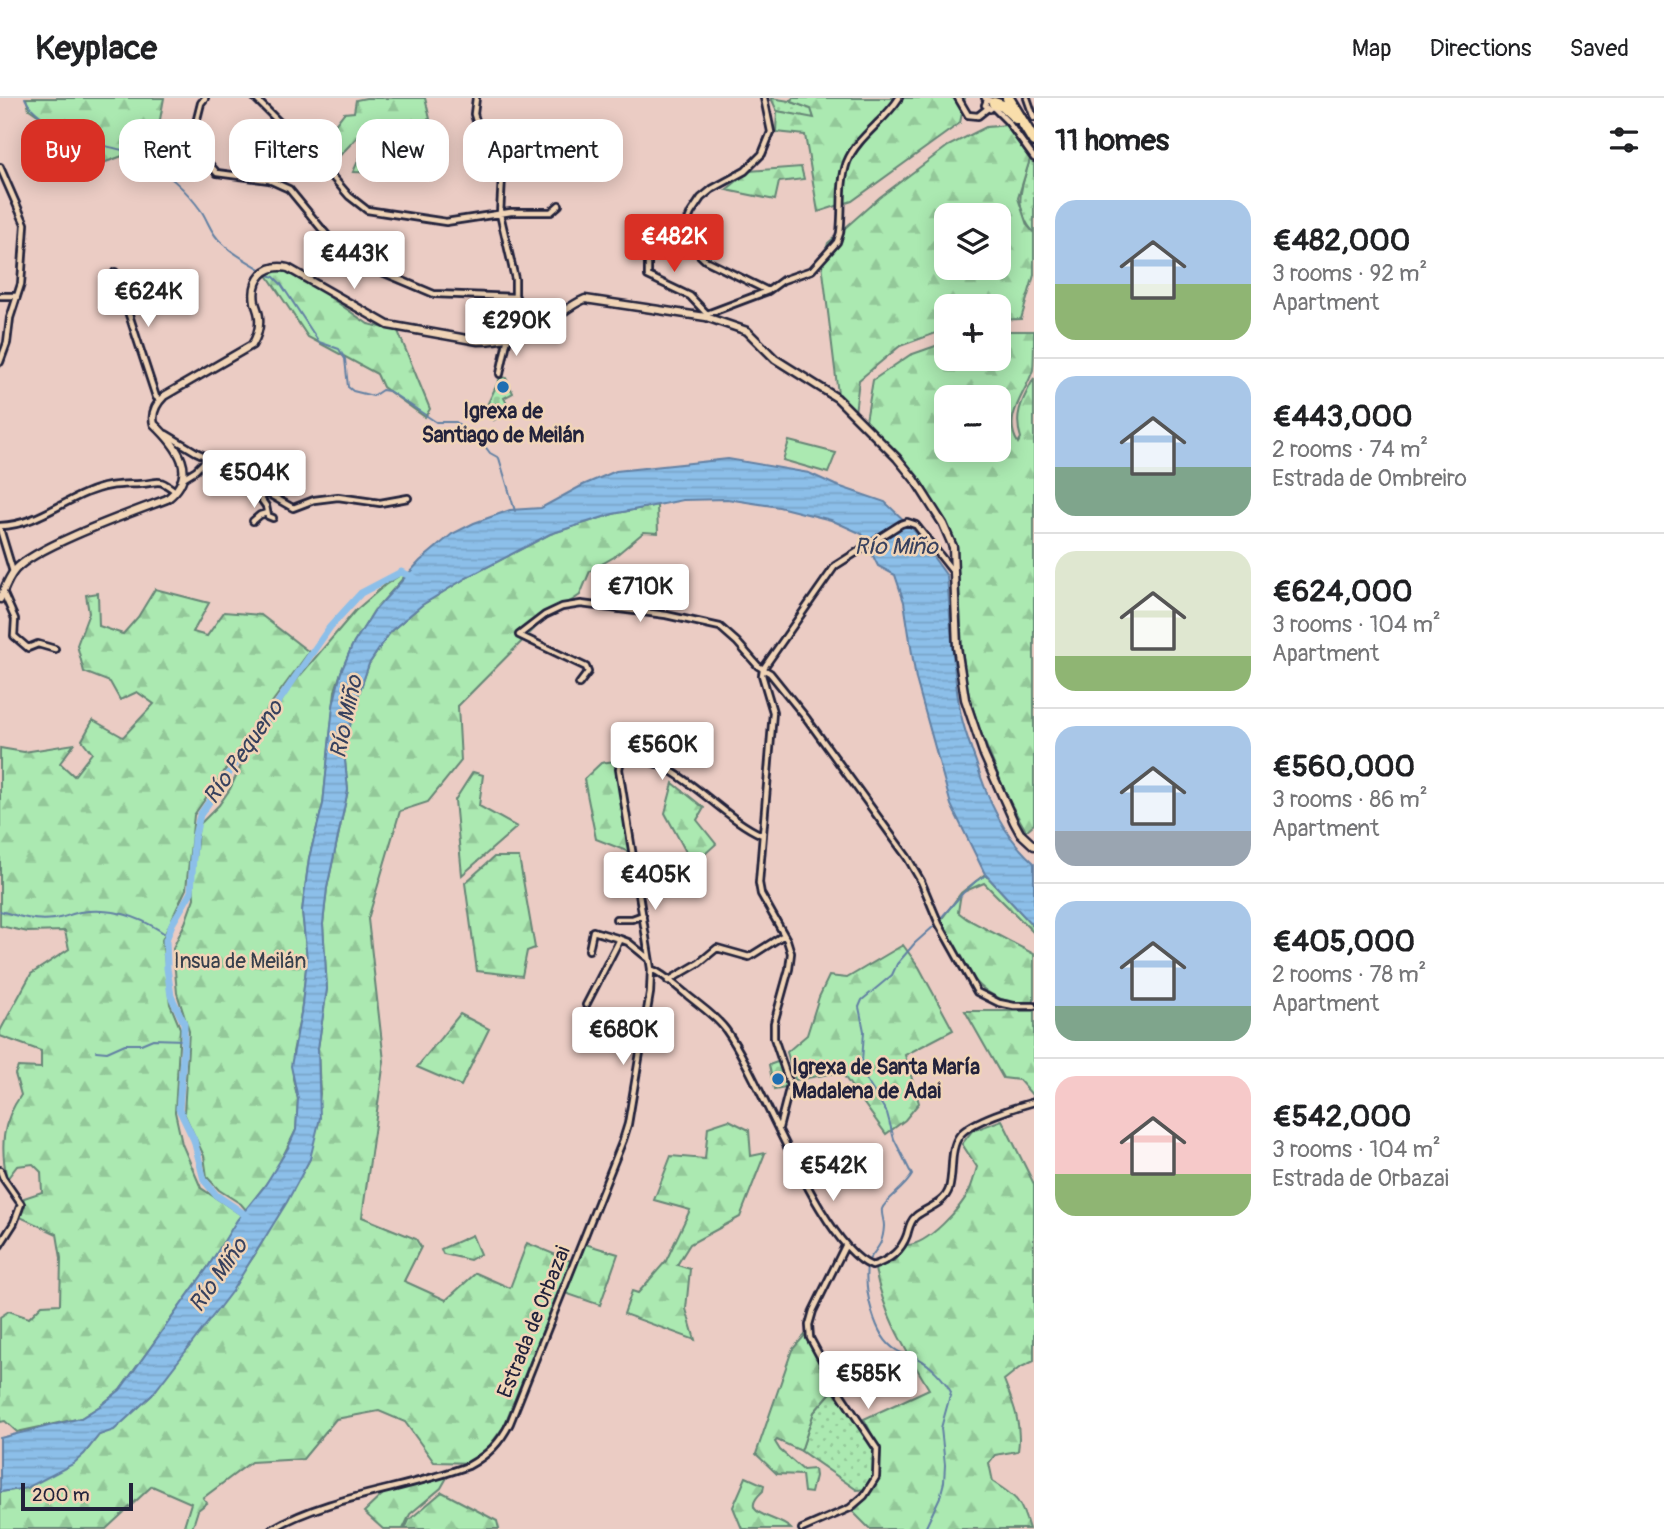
<!DOCTYPE html>
<meta charset="utf-8">
<style>
:root{--surface:#fff;--page:#f2f2f2;--text:#202124;--muted:#757577;--line:#e0e0e0;--accent:#d93025}
body{margin:0;font-family:Pangolin,sans-serif;background:var(--page);color:var(--text);height:100vh;display:flex;flex-direction:column;font-size:26px;white-space:nowrap}
*{box-sizing:border-box;margin:0}
p{font-size:23px;color:var(--muted)}
.icon{flex:none;width:38px;height:38px;fill:none;stroke:currentColor;stroke-width:2;stroke-linecap:round;stroke-linejoin:round}
.map{position:relative;flex:1;overflow:hidden}
.details{display:flex;flex-direction:column;background:var(--surface);width:630px}
.details>*{flex:none}
.top-card{position:absolute;left:21px;top:21px;width:665px;height:63px;display:flex;gap:14px}
.controls{position:absolute;left:934px;top:105px;display:grid;gap:14px}
.controls a{display:grid;place-items:center;width:77px;height:77px;border-radius:14px;background:var(--surface);box-shadow:0 4px 18px #0003;font-size:35px}
.scale{position:absolute;left:21px;bottom:18px;width:112px;box-sizing:border-box;padding-left:7px;border:4px solid #22223b;border-top:0;font-size:19px;line-height:24px;white-space:nowrap;color:#22223b;-webkit-text-stroke:5px #f0d4b7;paint-order:stroke}
.price{position:absolute;translate:-50% -60px;padding:0 16px;border-radius:7px;background:#fff;color:#222;font-size:23px;line-height:46px;filter:drop-shadow(0 2px 4px #0008)}
.price::after{content:'';position:absolute;left:50%;top:42px;width:21px;height:16px;margin-left:-10px;background:inherit;clip-path:polygon(0 0,100% 0,50% 100%)}
.price.active{background:var(--accent);color:#fff}
ul{padding:0;list-style:none}
li{display:flex;align-items:center;gap:21px;height:175px;padding:0 21px}
li+li{border-top:2px solid var(--line)}
li span{display:grid;place-items:center;flex:none;width:196px;height:140px;border-radius:21px;color:#555}
li>.icon{margin-inline-start:auto}
span .icon{width:84px;height:84px;fill:#fffc;stroke-width:1}
li b{font-size:30px}
h2{display:flex;justify-content:space-between;align-items:center;height:84px;padding:0 21px;font-size:30px}
.pill{padding:0 24px;border-radius:21px;background:var(--surface);box-shadow:0 4px 18px #0003;font-size:24px;line-height:63px}
.pill.active{background:var(--accent);color:#fff}
header{display:flex;align-items:center;gap:42px;box-sizing:border-box;height:98px;padding:0 35px;background:var(--surface);border-bottom:2px solid var(--line)}
header strong{font-size:33px}
nav{display:flex;gap:38px;margin-inline-start:auto;font-size:24px}
main{display:flex;flex:1;min-height:0}
.map>svg:first-child{display:block}
.grass{fill:url(#grass-dots);stroke:#668676;stroke-width:2}
.forest{fill:url(#forest-firs);stroke:#668676;stroke-width:2;fill-rule:evenodd}
.cemetery{fill:url(#cemetery-stones);stroke:#668676;stroke-width:2}
.pitch{fill:#abe9b1;stroke:#668676;stroke-width:2}
.water{fill:url(#water-rules);stroke:#6280a3;stroke-width:2}
.lines{fill:none;stroke-linecap:round;stroke-linejoin:round}
.stream{stroke:#6280a3;stroke-width:2}
.river{stroke:#8cbfe9;stroke-width:7}
.street-casing{stroke:#22223b;stroke-width:10}
.secondary-casing{stroke:#22223b;stroke-width:11}
.highway-casing{stroke:#22223b;stroke-width:15}
.street{stroke:#f0d4b7;stroke-width:4.5}
.secondary{stroke:#f0d4b7;stroke-width:6}
.highway{stroke:#f9deab;stroke-width:10}
.poi-dot{fill:#1f6fb2;stroke:#f0d4b7;stroke-width:2.5}
.labels{text-anchor:middle;dominant-baseline:central;stroke-width:5;stroke-linejoin:round;paint-order:stroke}
.poi-label{font-size:21px;font-weight:bold;fill:#22223b;stroke:#f0d4b7}
.park-label{font-size:21px;fill:#37404d;stroke:#f0d4b7}
.street-label{font-size:21px;fill:#22223b;stroke:#f0d4b7}
.water-label{font-size:23px;font-style:italic;fill:#37415e;stroke:#f0d4b7}
</style>
<header>
<strong>Keyplace</strong>
<nav><a>Map</a><a>Directions</a><a>Saved</a></nav>
</header>
<main>
<div class="map">
<svg width="1034" height="1431" viewBox="0 0 1034 1431">
<defs>
<pattern id="grass-dots" width="8" height="8" patternUnits="userSpaceOnUse" patternTransform="scale(1.75)"><rect width="8" height="8" fill="#abe9b1"/><path d="M2 2h.1M6 6h.1" fill="none" stroke="#93c899" stroke-width="1.8" stroke-linecap="round"/></pattern>
<pattern id="forest-firs" width="22" height="20" patternUnits="userSpaceOnUse" patternTransform="scale(1.75)"><rect width="22" height="20" fill="#abe9b1"/><path d="M5 1l3.5 6h-7zM16 11l3.5 6h-7z" fill="#93c899"/></pattern>
<pattern id="cemetery-stones" width="16" height="16" patternUnits="userSpaceOnUse" patternTransform="scale(1.75)"><rect width="16" height="16" fill="#abe9b1"/><path d="M2 7V4a2 2 0 0 1 4 0v3zM10 15v-3a2 2 0 0 1 4 0v3z" fill="#93c899"/></pattern>
<pattern id="water-rules" width="6" height="5" patternUnits="userSpaceOnUse" patternTransform="scale(1.75)"><rect width="6" height="5" fill="#8cbfe9"/><path d="M0 2.5h6" fill="none" stroke="#78a4c9"/></pattern>
</defs>
<rect width="100%" height="100%" fill="#ebccc4"/>
<filter id="ink" filterUnits="userSpaceOnUse"><feTurbulence type="fractalNoise" baseFrequency=".0143" numOctaves="2"/><feDisplacementMap in="SourceGraphic" scale="14" xChannelSelector="R" yChannelSelector="G"/><feConvolveMatrix kernelMatrix="1 2 1 2 8 2 1 2 1" color-interpolation-filters="sRGB"/></filter>
<g filter="url(#ink)">
<!-- grass -->
<path class="grass" d="M771,0L789,3L793,0L792,4L812,11L814,21L777,13Z
M1031,58L1034,63V135C1011,108 1022,88 1031,58Z
M834,1291L877,1354L875,1376L867,1391L857,1392L801,1353L814,1314Z"/>
<!-- forest -->
<path class="forest" d="M26,0H164L159,27L169,41L73,76L83,49L29,11Z
M366,0H425L430,21L399,27L389,75L353,74L370,37L365,31L328,70L314,54L344,15L354,14L356,2Z
M793,0H965L960,25L852,103L818,114L805,37L776,34L777,13L814,20L811,11L792,4Z
M1007,27L1031,58L1018,100L1027,127L1034,135V177L1021,221L999,222V208H947V231L900,248L859,282L855,315L838,296L822,165L828,145L880,99L948,48L986,29ZM947,117H999V170H947Z
M801,69L804,81L779,84L775,102L726,92L749,73Z
M273,172L288,174L318,191L368,226L398,233L430,311L425,319L383,289L377,276L308,239L267,177Z
M119,175L150,179L154,215L127,201Z
M999,233H1034C1034,245 1034,261 1033,272C1025,297 1002,319 1018,345L1021,340C1013,316 1023,301 1034,280V726L1026,733L1008,701L979,630L968,594L962,551L957,446L898,358L866,323L873,282L910,257L947,244V261H999ZM947,299H999V352H947Z
M657,407L658,435L644,434L614,459L590,473L580,497L543,522L458,608L461,663L428,704L400,713L368,821L384,963L362,1119L416,1141L421,1149L404,1183L446,1202L476,1175L510,1190L527,1145L571,1163L504,1328L477,1365L434,1364L405,1324L379,1313L336,1321L303,1361L251,1364L203,1400L207,1405L198,1412L192,1431H183L191,1405L152,1388L106,1431H0V1394L27,1390L84,1356L99,1337L114,1331L152,1297L254,1158L310,1061L320,996L318,950L327,891L323,826L327,790L348,692L344,653L355,607L369,566L391,533L422,507L466,480L550,436L613,416Z
M402,476L405,478L374,513L352,548L341,574L335,593L323,706L309,760L302,813L307,861L301,915L293,954V981L298,1001L296,1032L275,1074L246,1112L241,1106L219,1092L207,1079L204,1058L184,1015L189,933L177,895L173,850L185,825L194,800L193,778L199,727L219,707L230,691L242,665L292,587L355,513L385,487Z
M155,491L209,505L193,534L207,538L224,514L261,517L309,554L273,603L194,717L186,791L162,842L170,906L180,930L175,1014L182,1046L201,1090L241,1117L208,1169L120,1292L100,1308L81,1320L17,1334L5,1323L0,1324V1219L9,1213L29,1220L42,1207L60,1206L61,1160L57,1136L20,1119L24,1100L42,1094L41,1074L33,1066L17,1068L7,1081C0,1048 2,1024 21,997L15,976L18,969L41,970V953L0,938V933L31,876L69,851L65,833L28,834L0,828V650L24,654L74,646L60,665L74,678L92,655L82,642L93,622L123,639L154,606L137,594L120,602L110,584L84,574L77,547L89,515L86,497L98,495L99,528L123,536L138,519Z
M615,663L629,754L596,741L584,681L601,665Z
M473,674L483,677L479,708L517,729L462,777L455,702Z
M673,685L704,710L697,722L716,746L693,767L665,715Z
M494,759H519L535,850L527,853L522,878L477,873L465,785Z
M985,776L1034,829V835L984,785L961,795L958,814L967,821L1034,856V906C974,907 965,867 941,822L961,795Z
M903,847L919,869L953,932L905,957L919,1005L905,1022L886,1036L841,974L795,982L787,954L807,937L819,899L829,878L847,880Z
M965,913H1034V999L1019,982L1003,980Z
M460,916L489,931L461,988L417,969Z
M729,1022L749,1032L751,1058L765,1055L740,1119L690,1146L677,1167L690,1171L686,1211L695,1242L624,1216L632,1193L638,1195L666,1163L690,1112L654,1102L671,1058L705,1061L708,1029Z
M1002,1022L1034,1086V1263L1019,1270L1004,1282C1014,1307 1022,1327 1018,1353L995,1357L989,1365L993,1384C1018,1400 1021,1403 1029,1431H870L853,1414C886,1379 887,1363 864,1321L929,1291C905,1251 884,1218 875,1171L894,1163L906,1147C927,1148 962,1109 970,1091C973,1084 975,1076 977,1069L962,1046L972,1033Z
M472,1137L480,1156L470,1162L443,1156L441,1151Z
M585,1146L618,1156L600,1207L565,1195Z
M805,1237L834,1291L814,1314L801,1353L777,1342L775,1344L780,1352L803,1372L814,1371L815,1378L811,1395L804,1394L802,1377L777,1376L756,1356L792,1252Z
M449,1376L441,1390L410,1416L403,1431H383L364,1414L384,1395Z
M746,1379L764,1387L763,1393C735,1418 778,1417 791,1431H742L733,1409Z
M442,1394L497,1423L499,1431H405L409,1422Z"/>
<!-- cemetery -->
<path class="cemetery" d="M501,278L506,280L513,295L504,300L510,311L494,322L487,307Z
M780,963L786,989L774,991L769,967Z"/>
<!-- pitch -->
<path class="pitch" d="M789,343L836,355L828,375L783,362Z"/>
<!-- water -->
<path class="water" d="M728,361L809,375L835,387L885,404L913,431L947,478C951,523 952,568 960,612C963,629 970,647 976,664C988,703 1003,737 1034,765V829L985,776L951,707L916,581L904,504L895,477L878,468L862,436L831,422L779,409L727,401L683,402L613,416L550,436L466,480L422,507L391,533L369,566L355,607L344,653L348,692L327,790L323,826L327,891L318,950L320,1020L310,1061L287,1104L232,1193L152,1297L114,1332L99,1337L84,1356L73,1366L27,1390L0,1394V1340L81,1320L100,1308L120,1292L208,1169L237,1122L264,1089L288,1050L296,1032L298,1001L291,968L301,915L307,861L302,813L309,760L323,706L333,608L341,574L352,548L374,513L420,463L452,436L474,425L510,412L541,410L583,387L616,373Z"/>
<g class="lines">
<!-- stream -->
<path class="stream" d="M25,0C29,10 39,17 47,23C60,32 74,41 90,45C108,49 126,51 142,60C167,75 185,90 202,114C209,125 211,136 222,145C234,157 248,163 262,172
M266,176L274,179L281,186L319,244L339,251L345,261L348,289L353,293L373,298L382,292L389,293L436,324H456L484,347L490,355L499,360L515,413
M0,813C17,818 35,824 54,821C63,820 71,816 80,814C113,809 142,819 168,838
M96,953L107,954L125,946H141L153,941L184,942
M868,1163C878,1149 883,1146 884,1128C884,1122 881,1116 882,1111C885,1102 905,1090 912,1077L894,1041L887,1015L865,980L862,964L864,933L859,909L862,902L892,877L897,866L915,845L933,829L963,795L976,783L985,778
M867,1168C864,1192 874,1239 896,1252C902,1256 910,1257 917,1260C930,1266 944,1281 951,1294L941,1330L945,1367L944,1384L940,1399L925,1431"/>
<!-- river -->
<path class="river" d="M250,1120L216,1097L204,1082L194,1042L179,1011L184,945V925L171,898L167,870L166,842L172,826L191,794L194,741L200,717L330,529L361,495L401,474L415,480"/>
<defs>
<path id="street" d="M205,0L201,5L192,41V46L217,75L269,82L289,91L335,147L351,161L434,196L516,199
M255,0L323,68L349,98L367,112L446,124L511,114H551L559,107
M476,0L474,16L477,26L500,67L502,78L500,116L515,181V236
M764,0L771,34L762,56L745,73L712,91L701,100L691,115L681,139L705,162L768,193
M958,0L968,17L978,18L988,10
M985,0L994,4
M1027,0L1034,20
M987,2L985,7L990,11
M993,9L1008,24L1034,60
M0,69L25,126L21,186L10,220L7,245L0,264
M681,139H650L644,154L648,160V178L690,198L707,216
M115,174L156,299L160,302
M0,198H17
M706,219L707,216L768,193L783,182L812,172L837,144L840,135C843,112 839,86 847,64C857,39 885,23 899,0
M500,276L508,239
M166,336L196,354L226,368L239,379L293,410L314,402L338,399L380,405L408,400
M183,380L196,372L208,360
M265,394L261,401L266,408L268,418L273,420
M253,423L260,417L267,415
M0,428C33,427 57,407 86,395C108,386 118,387 140,386C160,385 157,379 175,393
M0,431L13,474
M3,494L15,521L14,538L28,550L38,546L55,551
M579,586L588,574L586,569L519,537L545,517L562,509L581,506L666,517L720,529L737,544L758,568L770,575L807,621L907,759L921,783L939,826L977,894L999,905L1014,908H1034
M616,821H632L643,817
M589,852L593,833L620,841
M651,871C664,876 676,888 686,896C700,908 716,918 726,932C762,982 821,1149 872,1168C888,1163 901,1154 907,1137C909,1130 910,1123 916,1118C928,1109 944,1106 949,1091C954,1074 949,1051 960,1037C971,1023 1016,1009 1034,1004
M668,883L699,865L717,850L749,859L784,837
M586,907L620,841L628,844L649,861
M779,1030L790,987L774,940V925L789,871L791,855L787,842L761,796L759,785L773,614L762,577L763,571L835,468L901,426L907,424L916,427L954,475
M0,1072L3,1080L21,1106L14,1125L0,1147
M272,1431C331,1397 404,1392 468,1368C488,1357 500,1345 510,1325L623,1042L628,1026L650,895L651,871L619,671L621,662L625,659C676,658 718,718 762,737
M802,1431L850,1410L864,1398L876,1379L877,1351L838,1292L810,1240L809,1227L813,1213L845,1148"/>
<path id="secondary" d="M0,501C4,492 8,480 15,472C36,448 133,414 167,401C200,376 177,348 154,326C151,315 156,306 164,298L252,247C257,239 260,230 259,220C259,214 256,209 255,204C251,181 266,165 288,170L388,227L478,243C499,243 529,236 547,225C560,217 570,207 585,201L706,219L747,233L775,261L837,300L897,360L915,382L943,426L953,449L957,549L965,601L984,657L1014,724L1020,735L1034,748"/>
<path id="highway" d="M1008,0L1034,43
M994,5L1003,8L1016,20"/>
</defs>
<!-- street casing -->
<use href="#street" class="street-casing"/>
<!-- secondary casing -->
<use href="#secondary" class="secondary-casing"/>
<!-- highway casing -->
<use href="#highway" class="highway-casing"/>
<!-- street -->
<use href="#street" class="street"/>
<!-- secondary -->
<use href="#secondary" class="secondary"/>
<!-- highway -->
<use href="#highway" class="highway"/>
</g>
</g>
<!-- markers -->
<g class="poi-dot">
<circle cx="503" cy="289" r="7"/>
<circle cx="778" cy="981" r="7"/>
</g>
<g class="labels">
<!-- poi labels -->
<g class="poi-label">
<text x="503" y="313">Igrexa de<tspan x="503" dy="24">Santiago de Meilán</tspan></text>
<text x="792" y="969" text-anchor="start">Igrexa de Santa María<tspan x="792" dy="24">Madalena de Adai</tspan></text>
</g>
<!-- park labels -->
<g class="park-label">
<text x="240" y="863">Insua de Meilán</text>
</g>
<!-- street labels -->
<g class="street-label">
<text transform="translate(534 1224) rotate(-68)">Estrada de Orbazai</text>
</g>
<!-- water labels -->
<g class="water-label">
<text x="896" y="448">Río Miño</text>
<text transform="translate(346 619) rotate(-78)">Río Miño</text>
<text transform="translate(243 654) rotate(-55)">Río Pequeno</text>
<text transform="translate(218 1177) rotate(-55)">Río Miño</text>
</g>
</g>
</svg>
<div class="controls">
<a><svg class="icon" aria-label="layers" viewBox="0 0 24 24"><path d="M12 4l9 5-9 5-9-5zM3 14l9 5 9-5"/></svg></a>
<a>+</a>
<a>−</a>
</div>
<div class="scale">200 m</div>
<b class="price active" style="left:674px;top:176px">€482K</b>
<b class="price" style="left:354px;top:193px">€443K</b>
<b class="price" style="left:148px;top:231px">€624K</b>
<b class="price" style="left:516px;top:260px">€290K</b>
<b class="price" style="left:254px;top:412px">€504K</b>
<b class="price" style="left:640px;top:526px">€710K</b>
<b class="price" style="left:662px;top:684px">€560K</b>
<b class="price" style="left:655px;top:814px">€405K</b>
<b class="price" style="left:623px;top:969px">€680K</b>
<b class="price" style="left:833px;top:1105px">€542K</b>
<b class="price" style="left:868px;top:1313px">€585K</b>
<div class="top-card">
<a class="pill active">Buy</a>
<a class="pill">Rent</a>
<a class="pill">Filters</a>
<a class="pill">New</a>
<a class="pill">Apartment</a>
</div>
</div>
<section class="details">
<h2>11 homes<svg class="icon" aria-label="filters" viewBox="0 0 24 24"><path d="M4 7h16M4 17h16"/><circle cx="9" cy="7" r="2"/><circle cx="15" cy="17" r="2"/></svg></h2>
<ul>
<li><span style="background:linear-gradient(#a9c7e8 60%,#8fb573 0)"><svg class="icon" aria-label="home" viewBox="0 0 24 24"><path d="M3 11l9-7 9 7M6 9v11h12V9"/></svg></span><div><b>€482,000</b><p>3 rooms · 92 m²</p><p>Apartment</p></div></li>
<li><span style="background:linear-gradient(#a9c7e8 65%,#7fa58c 0)"><svg class="icon" aria-label="home" viewBox="0 0 24 24"><path d="M3 11l9-7 9 7M6 9v11h12V9"/></svg></span><div><b>€443,000</b><p>2 rooms · 74 m²</p><p>Estrada de Ombreiro</p></div></li>
<li><span style="background:linear-gradient(#dfe7d0 75%,#8fb573 0)"><svg class="icon" aria-label="home" viewBox="0 0 24 24"><path d="M3 11l9-7 9 7M6 9v11h12V9"/></svg></span><div><b>€624,000</b><p>3 rooms · 104 m²</p><p>Apartment</p></div></li>
<li><span style="background:linear-gradient(#a9c7e8 75%,#9aa5b1 0)"><svg class="icon" aria-label="home" viewBox="0 0 24 24"><path d="M3 11l9-7 9 7M6 9v11h12V9"/></svg></span><div><b>€560,000</b><p>3 rooms · 86 m²</p><p>Apartment</p></div></li>
<li><span style="background:linear-gradient(#a9c7e8 75%,#7fa58c 0)"><svg class="icon" aria-label="home" viewBox="0 0 24 24"><path d="M3 11l9-7 9 7M6 9v11h12V9"/></svg></span><div><b>€405,000</b><p>2 rooms · 78 m²</p><p>Apartment</p></div></li>
<li><span style="background:linear-gradient(#f6c9c9 70%,#8fb573 0)"><svg class="icon" aria-label="home" viewBox="0 0 24 24"><path d="M3 11l9-7 9 7M6 9v11h12V9"/></svg></span><div><b>€542,000</b><p>3 rooms · 104 m²</p><p>Estrada de Orbazai</p></div></li>
</ul>
</section>
</main>
